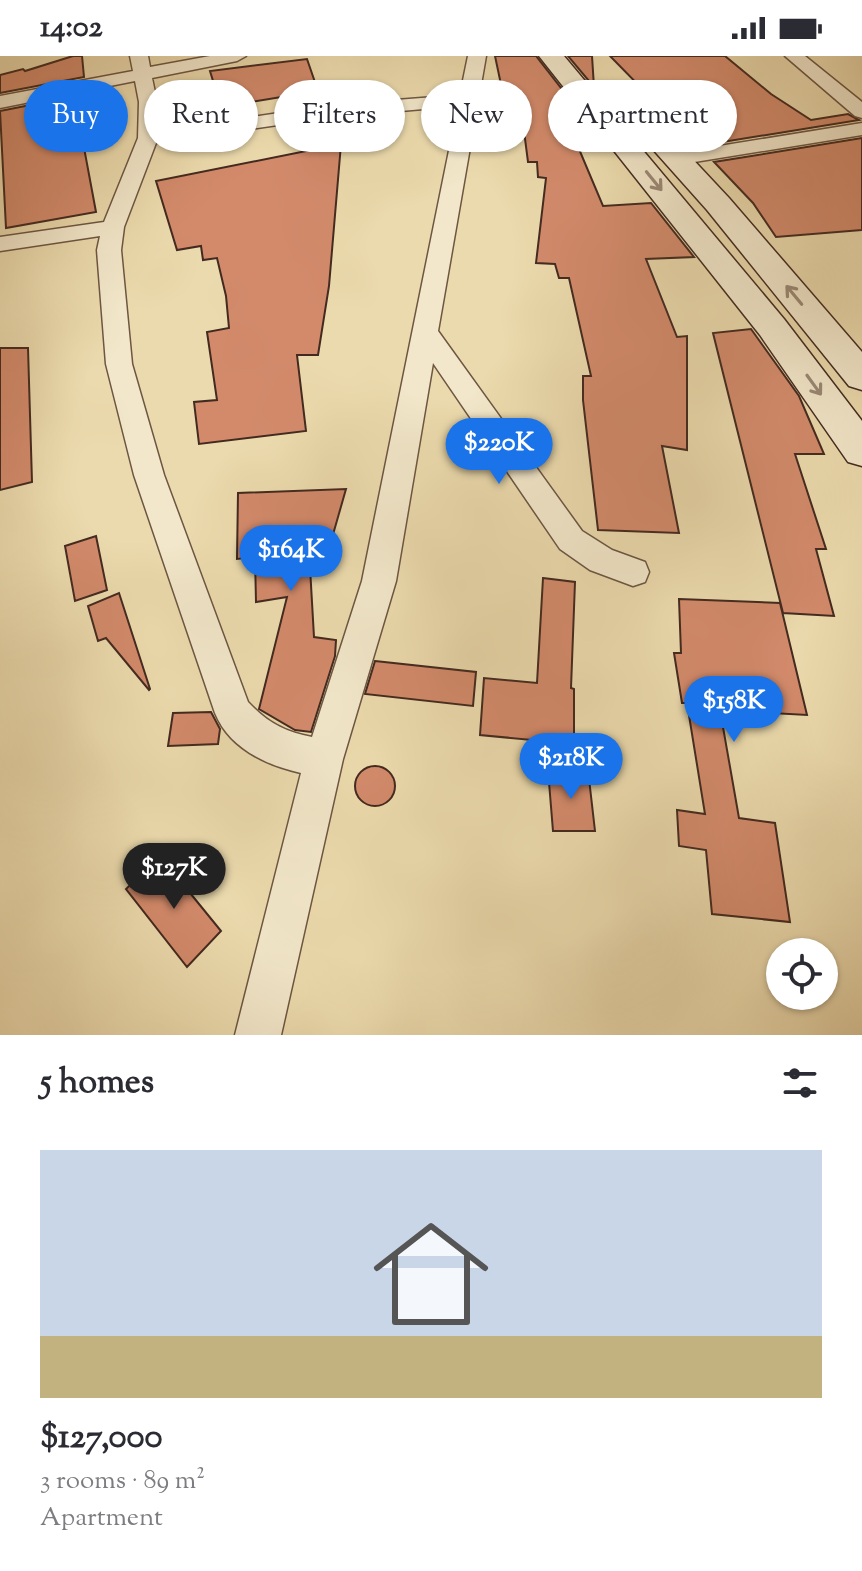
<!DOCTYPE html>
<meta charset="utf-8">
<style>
:root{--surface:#fff;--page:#f2f2f3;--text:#2b2b33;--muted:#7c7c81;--accent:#1a73e8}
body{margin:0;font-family:"Sorts Mill Goudy",serif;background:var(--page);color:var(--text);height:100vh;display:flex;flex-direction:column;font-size:30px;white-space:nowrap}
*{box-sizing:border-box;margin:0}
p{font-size:26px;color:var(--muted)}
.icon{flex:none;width:44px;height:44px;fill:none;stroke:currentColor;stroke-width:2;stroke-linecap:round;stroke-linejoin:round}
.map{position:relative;height:979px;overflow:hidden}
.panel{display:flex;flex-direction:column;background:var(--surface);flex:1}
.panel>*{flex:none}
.top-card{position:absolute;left:24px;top:24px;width:814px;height:72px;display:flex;gap:16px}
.controls{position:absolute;left:766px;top:882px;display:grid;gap:16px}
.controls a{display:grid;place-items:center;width:72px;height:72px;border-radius:50%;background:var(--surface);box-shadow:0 2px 6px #0004;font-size:40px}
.price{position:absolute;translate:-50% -68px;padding:0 18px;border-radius:28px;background:var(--accent);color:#fff;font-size:26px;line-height:52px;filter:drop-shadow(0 2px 4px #0008)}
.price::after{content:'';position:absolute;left:50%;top:48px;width:24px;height:18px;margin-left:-12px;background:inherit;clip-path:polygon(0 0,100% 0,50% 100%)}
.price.active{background:#222;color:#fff}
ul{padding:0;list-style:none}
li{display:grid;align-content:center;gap:16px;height:424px;padding:0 40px}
li span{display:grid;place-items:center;height:248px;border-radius:0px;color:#555}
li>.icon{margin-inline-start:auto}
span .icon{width:144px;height:144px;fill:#fffc;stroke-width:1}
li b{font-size:34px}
h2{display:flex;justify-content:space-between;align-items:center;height:96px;padding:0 40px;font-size:34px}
.pill{padding:0 28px;border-radius:36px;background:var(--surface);box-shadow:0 2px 6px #0004;font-size:28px;line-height:72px}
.pill.active{background:var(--accent);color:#fff}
.status{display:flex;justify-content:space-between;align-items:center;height:56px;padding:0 40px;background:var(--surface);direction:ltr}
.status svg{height:22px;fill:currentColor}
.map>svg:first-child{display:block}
.building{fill:#d28a6b;stroke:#432a20;stroke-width:2}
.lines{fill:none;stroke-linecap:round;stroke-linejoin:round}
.street-casing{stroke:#6d5643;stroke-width:3}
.secondary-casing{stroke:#432a20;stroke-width:3}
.street{fill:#f2e7ca;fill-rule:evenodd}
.secondary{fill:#f2e7ca;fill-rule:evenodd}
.oneway{stroke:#9a8875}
</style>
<div class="status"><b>14:02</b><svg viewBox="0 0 49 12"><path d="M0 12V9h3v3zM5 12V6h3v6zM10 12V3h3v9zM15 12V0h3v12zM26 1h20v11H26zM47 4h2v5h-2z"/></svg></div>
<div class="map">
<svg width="862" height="979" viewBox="0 0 862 979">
<rect width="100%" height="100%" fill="#ebdaad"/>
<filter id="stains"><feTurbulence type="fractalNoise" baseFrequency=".0025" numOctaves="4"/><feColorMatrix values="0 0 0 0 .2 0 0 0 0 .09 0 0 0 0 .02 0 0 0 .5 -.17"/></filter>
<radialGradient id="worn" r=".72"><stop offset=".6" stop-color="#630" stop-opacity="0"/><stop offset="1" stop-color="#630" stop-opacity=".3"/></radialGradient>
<!-- building -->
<path class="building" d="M73,0H82L84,21L0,37V19L23,13L25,15Z
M495,0H536L589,68L568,67L603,150L651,147L694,201L646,203L677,281L687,280V394L662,390L679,477L598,474L583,344V320H591L569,222H559L555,208L536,207L546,122L538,121L537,106H528L520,44L503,38Z
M568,0H592L594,31Z
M610,0H725L771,38L811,64L848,58L859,64L698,90Z
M307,3L318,35L221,51L210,15Z
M86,38L91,79L82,81L96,156L6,172L0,55Z
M862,82V174L776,181L753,147L714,106Z
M341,88L329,230L318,299H297L306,375L199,388L194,346L217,344L207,276L229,272L226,240L217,202L203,204L201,190L177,194L156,125Z
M751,273L799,340L824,398H795L826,493H816L834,560L783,557L713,277Z
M0,292H28L32,426L0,434Z
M346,433L328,496L309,494L314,581L336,584L335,600L311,676L295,674L259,653L287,541L256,546L255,501L237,503L238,437Z
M96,480L107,534L75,545L65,490Z
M543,522L575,526L571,632L574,633V688L480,679L484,622L537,627Z
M119,537L150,633L149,634L106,582L98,585L88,550Z
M679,543L780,547L807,659L720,654L739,762L775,767L790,866L712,858L706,794L679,790L677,754L705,758L687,647H682L674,597H681Z
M375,605L476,616L473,650L365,638Z
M211,656L220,673L218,688L168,690L173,657Z
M355 730a20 20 0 1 1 40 0a20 20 0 1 1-40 0Z
M548,714H588L595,775H553Z
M160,800L221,875L187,911L126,833Z"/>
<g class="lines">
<defs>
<path id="street" d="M130,0H148L150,11L210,0H246L237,5L152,22L157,46L158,75L332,49L460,39L468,0H486L438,275L582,475L612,494L645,506L649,516L645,526L633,530L590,514L560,493L433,307L396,525L343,703L281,979H235L301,717C266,709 229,692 215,657L134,419L106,308L97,194L100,180L0,195V181L104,166L138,82L139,46L135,25L0,52V40L133,15ZM458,50L362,525L312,681C284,676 267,666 248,646L164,419L132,308L121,194L124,171L156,87L332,61Z
M785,0H805L862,46V62L855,60Z
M862,67V79L676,109L666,103L676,97Z"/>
<path id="secondary" d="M539,0H564L784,263L862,365V410L848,406L760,279Z
M634,48L643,50L729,142L862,296V334L849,330L707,154L625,62L621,56L625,50Z"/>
</defs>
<!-- street casing -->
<use href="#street" class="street-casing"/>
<!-- secondary casing -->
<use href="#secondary" class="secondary-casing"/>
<!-- street -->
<use href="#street" class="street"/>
<!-- secondary -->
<use href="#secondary" class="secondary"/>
</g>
<!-- one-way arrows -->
<defs><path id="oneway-shaft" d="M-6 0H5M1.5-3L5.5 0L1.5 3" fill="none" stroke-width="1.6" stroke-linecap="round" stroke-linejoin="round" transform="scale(2)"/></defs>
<g class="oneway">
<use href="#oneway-shaft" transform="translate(654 125) rotate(51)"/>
<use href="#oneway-shaft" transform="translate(794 239) rotate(-130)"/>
<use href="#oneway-shaft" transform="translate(814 329) rotate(54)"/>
</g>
<rect width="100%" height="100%" filter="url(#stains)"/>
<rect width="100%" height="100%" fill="url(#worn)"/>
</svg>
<div class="controls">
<a><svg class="icon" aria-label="locate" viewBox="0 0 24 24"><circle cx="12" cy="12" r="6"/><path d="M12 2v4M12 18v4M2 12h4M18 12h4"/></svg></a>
</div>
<b class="price" style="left:499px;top:430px">$220K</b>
<b class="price" style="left:291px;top:537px">$164K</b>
<b class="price" style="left:734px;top:688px">$158K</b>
<b class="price" style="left:571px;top:745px">$218K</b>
<b class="price active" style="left:174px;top:855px">$127K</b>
<div class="top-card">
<a class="pill active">Buy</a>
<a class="pill">Rent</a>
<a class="pill">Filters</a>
<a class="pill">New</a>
<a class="pill">Apartment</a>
</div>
</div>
<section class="panel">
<h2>5 homes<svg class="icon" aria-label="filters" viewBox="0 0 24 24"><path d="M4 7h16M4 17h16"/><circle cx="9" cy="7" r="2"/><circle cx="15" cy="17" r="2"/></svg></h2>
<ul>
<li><span style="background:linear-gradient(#c9d6e8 75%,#c2b280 0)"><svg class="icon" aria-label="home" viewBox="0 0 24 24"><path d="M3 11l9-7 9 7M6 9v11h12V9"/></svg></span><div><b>$127,000</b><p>3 rooms · 89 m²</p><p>Apartment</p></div></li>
</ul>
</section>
